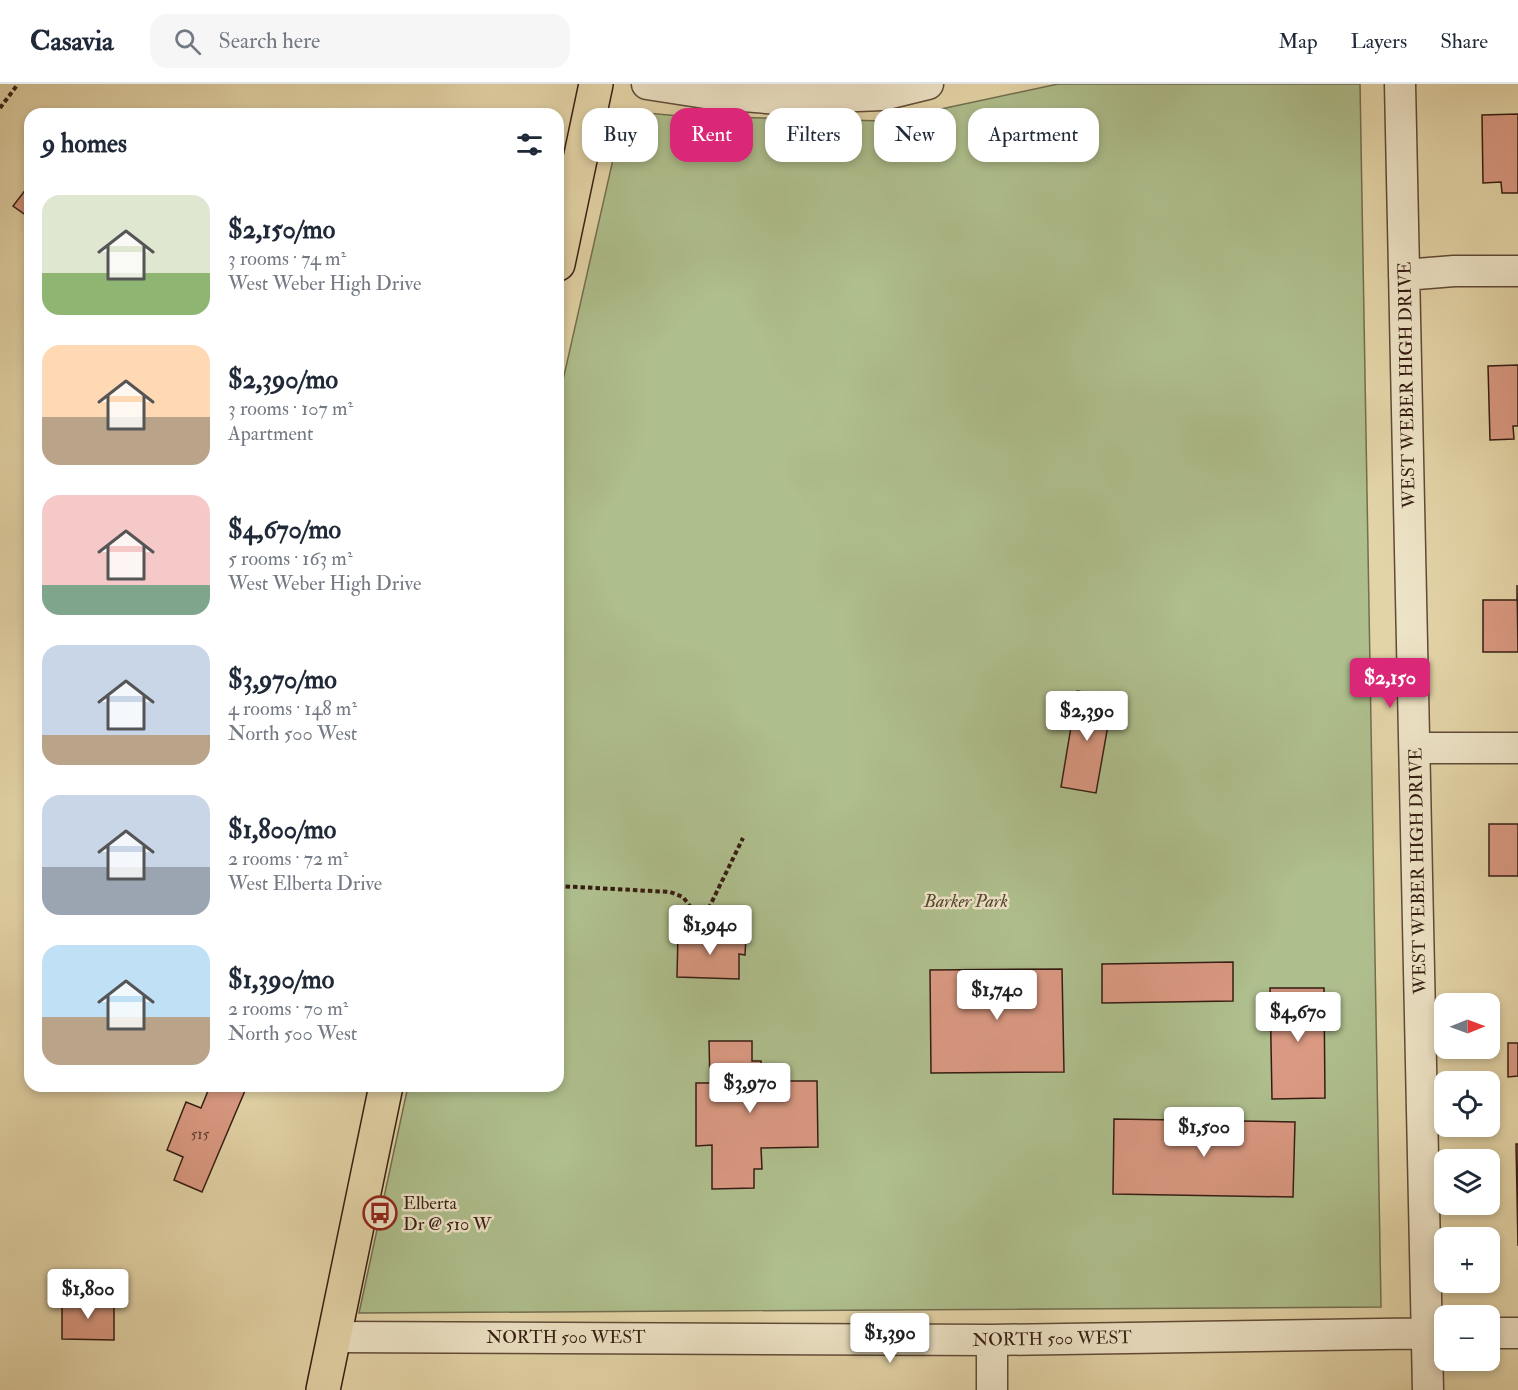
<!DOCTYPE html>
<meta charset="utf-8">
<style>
:root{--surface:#fff;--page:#f6f6f7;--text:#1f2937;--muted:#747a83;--line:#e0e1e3;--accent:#db2777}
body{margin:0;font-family:"IM FELL Double Pica",serif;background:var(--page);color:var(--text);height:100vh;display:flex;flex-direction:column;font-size:22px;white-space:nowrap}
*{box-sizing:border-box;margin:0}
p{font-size:20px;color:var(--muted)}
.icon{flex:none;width:33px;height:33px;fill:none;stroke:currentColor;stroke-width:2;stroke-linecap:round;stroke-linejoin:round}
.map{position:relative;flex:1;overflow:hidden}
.sheet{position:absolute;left:24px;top:24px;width:540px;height:984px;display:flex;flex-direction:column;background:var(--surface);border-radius:18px;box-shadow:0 3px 9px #0003}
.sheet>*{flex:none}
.guide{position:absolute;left:582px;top:24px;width:570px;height:54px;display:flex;gap:12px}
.needle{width:39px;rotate:89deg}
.controls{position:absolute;left:1434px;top:909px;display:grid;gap:12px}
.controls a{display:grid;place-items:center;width:66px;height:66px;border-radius:12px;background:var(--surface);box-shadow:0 3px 9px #0003;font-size:30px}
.price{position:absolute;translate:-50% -51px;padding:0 14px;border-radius:6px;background:#fff;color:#222;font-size:20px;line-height:39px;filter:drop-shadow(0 2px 3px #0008)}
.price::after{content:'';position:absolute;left:50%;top:36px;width:18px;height:14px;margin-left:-9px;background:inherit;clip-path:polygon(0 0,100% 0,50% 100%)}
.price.current{background:var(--accent);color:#fff}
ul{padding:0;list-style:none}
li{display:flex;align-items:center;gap:18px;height:150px;padding:0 18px}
li span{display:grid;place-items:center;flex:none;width:168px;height:120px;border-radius:18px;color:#555}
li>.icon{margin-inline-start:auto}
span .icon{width:72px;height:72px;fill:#fffc;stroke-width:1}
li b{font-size:26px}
h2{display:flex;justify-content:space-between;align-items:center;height:72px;padding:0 18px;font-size:26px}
.pill{padding:0 21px;border-radius:18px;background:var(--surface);box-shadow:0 3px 9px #0003;font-size:21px;line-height:54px}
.pill.current{background:var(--accent);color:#fff}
header{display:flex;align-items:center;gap:36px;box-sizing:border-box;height:84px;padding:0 30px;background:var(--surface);border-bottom:2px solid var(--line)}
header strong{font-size:28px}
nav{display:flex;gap:33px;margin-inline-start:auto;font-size:21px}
.search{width:420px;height:54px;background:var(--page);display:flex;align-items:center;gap:15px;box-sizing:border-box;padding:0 21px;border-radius:18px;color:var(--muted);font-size:22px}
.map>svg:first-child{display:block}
.green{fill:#aebe8c;stroke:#726e50;stroke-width:1.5}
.building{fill:#da9982;stroke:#361d13;stroke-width:1.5}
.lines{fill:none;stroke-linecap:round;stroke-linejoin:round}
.minor-casing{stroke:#614b38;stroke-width:33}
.major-casing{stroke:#361d13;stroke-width:36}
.path{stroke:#361d13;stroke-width:4;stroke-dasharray:4.5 3;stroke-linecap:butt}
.minor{stroke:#ede3c6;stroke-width:30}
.major{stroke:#e3d4a7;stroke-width:33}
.labels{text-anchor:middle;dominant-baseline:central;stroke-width:5;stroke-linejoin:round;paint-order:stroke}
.number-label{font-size:15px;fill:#5f3c2f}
.street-label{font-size:18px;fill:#361d13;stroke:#ede3c6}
.park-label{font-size:18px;font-style:italic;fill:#544531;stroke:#ede3c6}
.poi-label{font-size:18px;fill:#361d13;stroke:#ede3c6;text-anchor:start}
</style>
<header>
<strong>Casavia</strong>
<div class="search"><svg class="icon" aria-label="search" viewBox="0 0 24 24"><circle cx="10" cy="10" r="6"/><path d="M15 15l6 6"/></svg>Search here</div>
<nav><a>Map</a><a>Layers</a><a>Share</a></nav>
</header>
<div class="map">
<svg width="1518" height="1306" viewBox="0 0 1518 1306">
<rect width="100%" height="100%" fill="#e3d4a7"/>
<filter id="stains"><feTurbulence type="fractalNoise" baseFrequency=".00333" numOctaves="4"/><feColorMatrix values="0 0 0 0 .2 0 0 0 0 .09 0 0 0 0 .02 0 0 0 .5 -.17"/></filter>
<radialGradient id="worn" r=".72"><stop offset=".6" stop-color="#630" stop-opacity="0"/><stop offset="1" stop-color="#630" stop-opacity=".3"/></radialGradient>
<!-- green -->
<path class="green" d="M1058,0H1360L1381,1223L359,1229L408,1002H558V318L624,27L680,32L885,37Z"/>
<!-- building -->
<path class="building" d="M1518,30V109H1502L1501,98L1483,99L1482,31Z
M30,100V134L13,122Z
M1518,281V342H1513L1514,355L1490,356L1488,282Z
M1517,501L1518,568H1483V516H1517Z
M1077,607L1113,613L1096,709L1061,703Z
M1489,740H1518V792H1489Z
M678,850L746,852L745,871L739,870V895L677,893Z
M1233,878V917L1102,919V880Z
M1062,885L1064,988L931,989L930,886Z
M1270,904H1324L1325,1014L1272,1015Z
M709,957H752V977H761V997H817L818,1063L761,1064L762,1085H754V1104L712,1105V1061L696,1062V999H710Z
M1508,959H1518V992L1508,993Z
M210,1002H247L202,1108L174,1096L183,1073L167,1066L186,1018L201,1024Z
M1114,1035L1295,1038L1293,1113L1113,1110Z
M1516,1060H1518V1162Z
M62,1217L114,1218V1256L62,1255Z"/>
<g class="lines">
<defs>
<path id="minor" d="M647,0L705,9L779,15L883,11L928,0
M1400,0L1428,1306
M1404,191L1454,187H1518
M1415,664H1518
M1490,1249H1518
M335,1253L992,1256L1444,1249
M992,1256V1306"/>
<path id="major" d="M558,180L596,0
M323,1306L386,1002"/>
</defs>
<!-- minor casing -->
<use href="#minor" class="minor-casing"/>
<!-- major casing -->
<use href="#major" class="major-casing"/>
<!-- path -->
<path class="path" d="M0,24L18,0
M558,802L670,808L683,813L702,838L743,754"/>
<!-- minor -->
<use href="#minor" class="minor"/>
<!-- major -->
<use href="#major" class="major"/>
</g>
<!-- icons -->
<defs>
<symbol id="bus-ring" viewBox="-11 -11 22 22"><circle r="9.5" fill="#ede3c6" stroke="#8f2418" stroke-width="1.5"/><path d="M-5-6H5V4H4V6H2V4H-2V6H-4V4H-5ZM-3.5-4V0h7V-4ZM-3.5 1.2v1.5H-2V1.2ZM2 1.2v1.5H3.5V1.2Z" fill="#8f2418"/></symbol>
</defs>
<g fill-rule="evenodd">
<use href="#bus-ring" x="361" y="1110" width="38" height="38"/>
</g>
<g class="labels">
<!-- number labels -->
<g class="number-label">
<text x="200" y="1050">515</text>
</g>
<!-- street labels -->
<g class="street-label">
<text transform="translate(1407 301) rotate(-91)">WEST WEBER HIGH DRIVE</text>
<text transform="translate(1418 787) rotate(-91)">WEST WEBER HIGH DRIVE</text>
<text x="566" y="1253">NORTH 500 WEST</text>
<text transform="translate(1052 1255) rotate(-1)">NORTH 500 WEST</text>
</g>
<!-- park labels -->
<g class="park-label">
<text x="966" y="817">Barker Park</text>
</g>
<!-- poi labels -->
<g class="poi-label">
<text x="403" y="1119">Elberta<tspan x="403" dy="21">Dr @ 510 W</tspan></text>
</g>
</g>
<rect width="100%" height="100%" filter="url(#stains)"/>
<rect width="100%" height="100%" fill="url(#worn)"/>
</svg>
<div class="controls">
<a><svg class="needle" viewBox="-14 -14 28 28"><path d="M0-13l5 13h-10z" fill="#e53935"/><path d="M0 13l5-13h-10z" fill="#747a83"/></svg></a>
<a><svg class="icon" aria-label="locate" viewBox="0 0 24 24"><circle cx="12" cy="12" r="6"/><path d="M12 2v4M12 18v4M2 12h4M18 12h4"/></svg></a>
<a><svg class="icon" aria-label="layers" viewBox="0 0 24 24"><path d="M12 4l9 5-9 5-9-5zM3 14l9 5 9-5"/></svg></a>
<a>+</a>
<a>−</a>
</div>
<b class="price current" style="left:1390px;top:625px">$2,150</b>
<b class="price" style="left:1087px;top:658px">$2,390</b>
<b class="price" style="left:710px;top:872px">$1,940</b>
<b class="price" style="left:997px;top:937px">$1,740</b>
<b class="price" style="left:1298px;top:959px">$4,670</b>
<b class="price" style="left:750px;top:1030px">$3,970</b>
<b class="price" style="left:1204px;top:1074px">$1,500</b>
<b class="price" style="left:88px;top:1236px">$1,800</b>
<b class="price" style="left:890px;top:1280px">$1,390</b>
<div class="guide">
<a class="pill">Buy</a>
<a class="pill current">Rent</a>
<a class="pill">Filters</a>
<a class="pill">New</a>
<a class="pill">Apartment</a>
</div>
<section class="sheet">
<h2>9 homes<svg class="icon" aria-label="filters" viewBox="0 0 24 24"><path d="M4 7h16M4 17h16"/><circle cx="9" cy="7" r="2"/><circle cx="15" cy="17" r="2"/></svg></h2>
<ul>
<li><span style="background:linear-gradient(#dfe7d0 65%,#8fb573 0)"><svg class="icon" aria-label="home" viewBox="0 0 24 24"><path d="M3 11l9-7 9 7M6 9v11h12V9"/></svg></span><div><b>$2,150/mo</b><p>3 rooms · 74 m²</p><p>West Weber High Drive</p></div></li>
<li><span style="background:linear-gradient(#ffd9b3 60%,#b9a48a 0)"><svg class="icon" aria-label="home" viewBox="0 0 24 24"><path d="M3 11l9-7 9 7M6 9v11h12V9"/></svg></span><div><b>$2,390/mo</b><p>3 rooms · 107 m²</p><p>Apartment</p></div></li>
<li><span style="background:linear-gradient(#f6c9c9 75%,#7fa58c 0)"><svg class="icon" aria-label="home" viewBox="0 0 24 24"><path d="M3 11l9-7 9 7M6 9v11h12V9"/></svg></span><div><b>$4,670/mo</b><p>5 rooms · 163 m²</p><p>West Weber High Drive</p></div></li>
<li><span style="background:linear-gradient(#c9d6e8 75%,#b9a48a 0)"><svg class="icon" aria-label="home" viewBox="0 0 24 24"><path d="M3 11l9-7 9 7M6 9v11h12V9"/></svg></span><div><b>$3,970/mo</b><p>4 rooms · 148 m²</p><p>North 500 West</p></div></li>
<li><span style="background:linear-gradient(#c9d6e8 60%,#9aa5b1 0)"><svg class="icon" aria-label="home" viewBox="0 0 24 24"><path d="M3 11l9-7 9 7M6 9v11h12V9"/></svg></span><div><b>$1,800/mo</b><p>2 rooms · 72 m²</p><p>West Elberta Drive</p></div></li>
<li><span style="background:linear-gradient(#bfe0f5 60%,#b9a48a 0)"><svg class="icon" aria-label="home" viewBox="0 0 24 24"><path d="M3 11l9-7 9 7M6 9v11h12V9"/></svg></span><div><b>$1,390/mo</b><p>2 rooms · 70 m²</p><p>North 500 West</p></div></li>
</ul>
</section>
</div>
